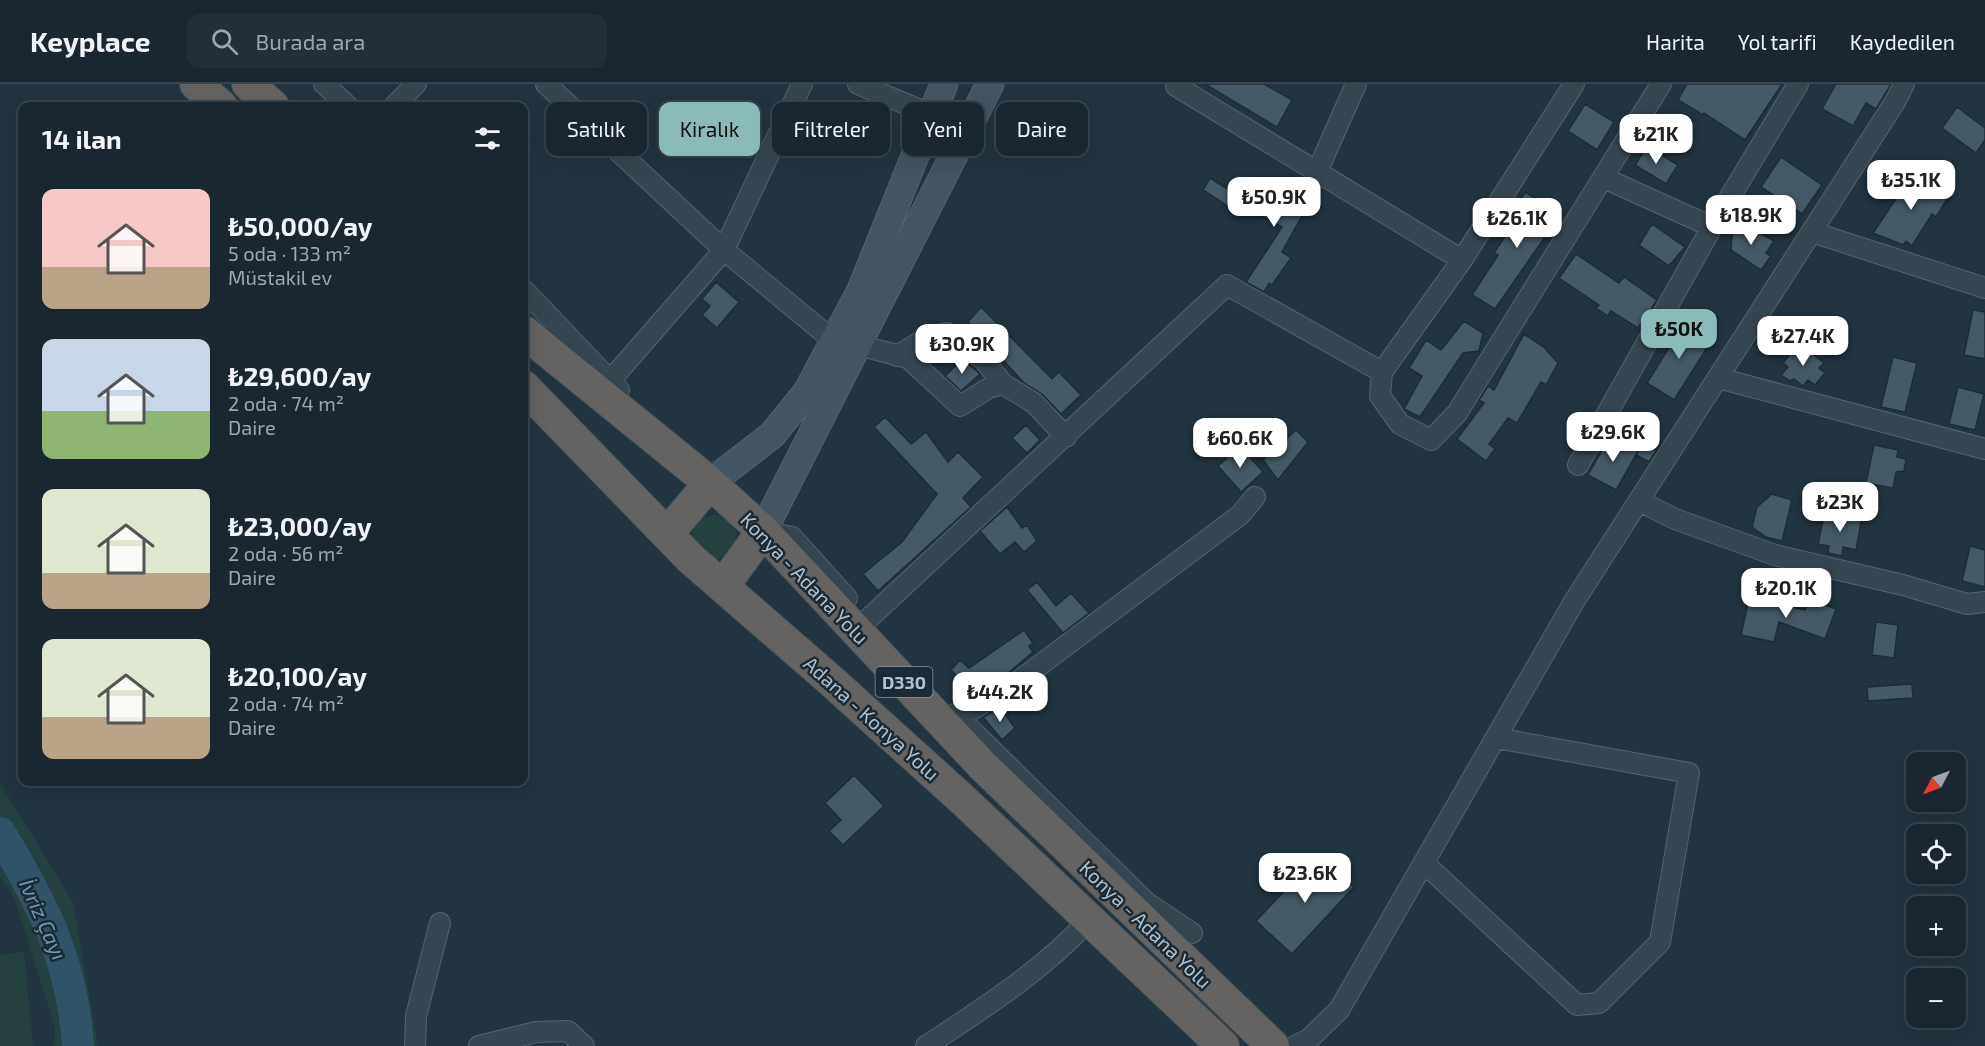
<!DOCTYPE html>
<html lang="tr">
<meta charset="utf-8">
<style>
:root{--surface:#1a2730;--page:#232f38;--text:#f1f3f6;--muted:#9fa5ab;--line:#38444c;--accent:#8bbbb9}
body{margin:0;font-family:"Exo 2",sans-serif;background:var(--page);color:var(--text);height:100vh;display:flex;flex-direction:column;font-size:22px;white-space:nowrap}
*{box-sizing:border-box;margin:0}
p{font-size:20px;color:var(--muted)}
.icon{flex:none;width:33px;height:33px;fill:none;stroke:currentColor;stroke-width:2;stroke-linecap:round;stroke-linejoin:round}
.map{position:relative;flex:1;overflow:hidden}
.sheet{position:absolute;left:18px;top:18px;width:510px;height:684px;display:flex;flex-direction:column;background:var(--surface);border-radius:12px;box-shadow:0 6px 24px #0002,0 0 0 2px var(--line)}
.sheet>*{flex:none}
.guide{position:absolute;left:546px;top:18px;width:570px;height:54px;display:flex;gap:12px}
.needle{width:39px;rotate:229deg}
.fabs{position:absolute;left:1906px;top:668px;display:grid;gap:12px}
.fabs a{display:grid;place-items:center;width:60px;height:60px;border-radius:12px;background:var(--surface);box-shadow:0 6px 24px #0002,0 0 0 2px var(--line);font-size:30px}
.price{position:absolute;translate:-50% -51px;padding:0 14px;border-radius:12px;background:#fff;color:#222;font-size:20px;line-height:39px;filter:drop-shadow(0 2px 3px #0008)}
.price::after{content:'';position:absolute;left:50%;top:36px;width:18px;height:14px;margin-left:-9px;background:inherit;clip-path:polygon(0 0,100% 0,50% 100%)}
.price.active{background:var(--accent);color:#111}
ul{padding:0;list-style:none}
li{display:flex;align-items:center;gap:18px;height:150px;padding:0 24px}
li span{display:grid;place-items:center;flex:none;width:168px;height:120px;border-radius:12px;color:#555}
li>.icon{margin-inline-start:auto}
span .icon{width:72px;height:72px;fill:#fffc;stroke-width:1}
li b{font-size:26px}
h2{display:flex;justify-content:space-between;align-items:center;height:72px;padding:0 24px;font-size:26px}
.chip{padding:0 21px;border-radius:12px;background:var(--surface);box-shadow:0 6px 24px #0002,0 0 0 2px var(--line);font-size:21px;line-height:54px}
.chip.active{background:var(--accent);color:#111}
header{display:flex;align-items:center;gap:36px;box-sizing:border-box;height:84px;padding:0 30px;background:var(--surface);border-bottom:2px solid var(--line)}
header strong{font-size:28px}
nav{display:flex;gap:33px;margin-inline-start:auto;font-size:21px}
.search{width:420px;height:54px;background:var(--page);display:flex;align-items:center;gap:15px;box-sizing:border-box;padding:0 21px;border-radius:12px;color:var(--muted);font-size:22px}
.map>svg:first-child{display:block}
.green{fill:#24413f}
.lines{fill:none;stroke-linecap:round;stroke-linejoin:round}
.river{stroke:#325267;stroke-width:32}
.building{fill:#455a66;stroke:#1d2c37;stroke-width:1.5}
.minor-casing{stroke:#54636e;stroke-width:22}
.secondary-casing{stroke:#54636e;stroke-width:29}
.trunk-casing{stroke:#41505b;stroke-width:34}
.minor{stroke:#364650;stroke-width:20}
.secondary{stroke:#445563;stroke-width:27}
.trunk{stroke:#656361;stroke-width:32}
.labels{text-anchor:middle;dominant-baseline:central;stroke-width:5;stroke-linejoin:round;paint-order:stroke}
.shield{fill:#1b2a35;stroke:#85939e;stroke-width:1.5}
.shield-label{font-size:18px;font-weight:bold;fill:#b2c0cb}
.street-label{font-size:20px;fill:#b2c0cb;stroke:#1b2a35}
.water-label{font-size:21px;font-style:italic;fill:#7098b1;stroke:#1b2a35}
</style>
<header>
<strong>Keyplace</strong>
<div class="search"><svg class="icon" aria-label="search" viewBox="0 0 24 24"><circle cx="10" cy="10" r="6"/><path d="M15 15l6 6"/></svg>Burada ara</div>
<nav><a>Harita</a><a>Yol tarifi</a><a>Kaydedilen</a></nav>
</header>
<div class="map">
<svg width="1985" height="962" viewBox="0 0 1985 962">
<rect width="100%" height="100%" fill="#223440"/>
<!-- green -->
<path class="green" d="M692 453a22 22 0 1 1 44 0a22 22 0 1 1-44 0Z
M0,699L73,818L98,962H54L55,944L14,813L0,792Z
M24,868L33,962H0V871Z"/>
<g class="lines">
<!-- river -->
<path class="river" d="M0,749C44,822 72,876 78,962"/>
</g>
<!-- building -->
<path class="building" d="M1205,0H1264L1292,16L1277,43Z
M1687,0H1782L1745,56L1704,29L1703,31L1678,16Z
M1836,0H1891L1876,25L1866,19L1853,42L1822,25Z
M1585,20L1614,38L1597,66L1568,47Z
M1957,23L1985,44V56L1976,69L1942,44Z
M1647,62L1678,81L1666,100L1635,81Z
M1781,73L1822,101L1802,130L1761,103Z
M1914,88L1949,112L1936,133L1932,130L1912,162L1906,157L1903,161L1873,149Z
M1259,92L1309,119L1282,168L1291,174L1272,201L1269,199L1264,208L1246,198L1282,143L1243,122Z
M1210,94L1237,111L1229,123L1203,106Z
M1525,108L1561,130L1495,225L1472,211L1498,171L1494,169L1517,134L1512,130Z
M1741,138L1774,157L1766,169L1771,172L1761,186L1731,166L1732,151Z
M1652,140L1685,163L1669,182L1639,161Z
M1576,170L1619,199L1624,193L1657,216L1638,244L1611,227L1608,232L1596,224L1599,221L1559,194Z
M716,198L739,218L717,244L702,231L710,222L702,215Z
M981,223L1052,295L1059,288L1081,311L1061,330L1043,311L1024,299L968,238Z
M1973,226L1985,228V275L1964,271Z
M1682,236L1712,256L1674,316L1647,299L1670,262L1666,259Z
M1464,237L1483,249L1479,267L1463,269L1420,333L1404,325L1422,292L1409,284L1426,256L1441,266Z
M1524,250L1544,263L1558,279L1546,301L1541,298L1517,339L1508,334L1489,360L1495,365L1486,377L1457,355L1484,319L1479,316L1488,302L1494,306Z
M1799,259L1824,279L1819,284L1825,289L1815,301L1808,296L1803,302L1794,295L1790,297L1781,291L1788,283L1783,279Z
M1893,273L1917,279L1905,328L1881,323Z
M963,275L980,290L961,307L945,292Z
M1958,303L1984,310L1975,346L1949,340Z
M885,333L911,360L926,348L948,378L958,368L983,393L963,414L971,423L878,507L863,490L902,458L937,410L874,343Z
M1026,341L1040,356L1027,369L1012,354Z
M1296,346L1308,358L1278,396L1263,376Z
M1610,352L1638,367L1616,406L1588,391Z
M1642,360L1656,367L1649,378L1636,371Z
M1874,361L1898,366L1897,373L1906,375L1904,387L1896,388L1893,404L1866,399Z
M1240,362L1263,388L1241,408L1218,382Z
M1772,410L1792,416L1782,457L1766,453L1752,443L1757,423Z
M1007,423L1022,444L1027,441L1037,457L1024,468L1015,458L1000,470L980,447Z
M1841,429L1862,433L1856,466L1843,463L1842,472L1828,469L1829,462L1818,460L1824,431L1840,434Z
M1970,462L1985,466V503L1962,497Z
M1037,498L1056,522L1071,509L1089,529L1063,549L1027,506Z
M1749,514L1805,526L1809,515L1836,525L1825,555L1779,538L1774,558L1741,551Z
M1876,538L1898,541L1894,574L1872,571Z
M1024,546L1033,559L1029,562L1033,568L1005,592L975,610L951,586L960,576L969,584Z
M1912,600L1913,614L1868,617L1867,603Z
M1000,623L1015,644L1002,656L983,633Z
M854,691L884,722L843,761L829,747L841,736L825,719Z
M1319,770L1354,803L1292,870L1256,837Z"/>
<g class="lines">
<defs>
<path id="minor" d="M324,0L348,22
M546,0L724,166L834,257
M858,0L930,30
M1178,0L1176,2L1462,176
M394,22L416,0
M1317,88L1356,0
M1604,94L1712,143
M1812,148L1985,204
M524,206L619,306
M858,261L908,274L960,322L989,304L1003,300L1034,319L1066,353
M897,272L926,254L947,249L984,276L1003,300
M1382,288L1462,176L1574,0
M1718,294L1985,365
M609,298L724,166L802,0
M1578,381L1712,143L1798,0
M1639,417L1675,435L1775,471L1903,501L1967,520L1985,518
M766,448L792,453L847,514
M867,536L1227,201L1382,288L1380,312L1400,340L1431,356L1457,329L1661,0
M955,630L1146,818L1192,849
M958,634L1012,602L1240,431L1255,413
M1424,779L1577,921L1599,919L1660,858L1689,689L1496,654
M415,962L416,932L440,839
M479,962L536,948L568,947L584,962
M926,962C984,924 1042,887 1089,836
M1295,962L1309,955L1339,926L1575,516L1895,18L1904,0"/>
<path id="secondary" d="M710,399L772,351L807,308L861,206L944,0
M763,447L990,0"/>
<path id="trunk" d="M196,0L221,22
M248,0L273,22
M524,248L710,399L763,447L982,681L1273,962
M524,303L691,475L828,594L962,715L1223,962
M667,450L710,399
M723,502L763,447"/>
</defs>
<!-- minor casing -->
<use href="#minor" class="minor-casing"/>
<!-- secondary casing -->
<use href="#secondary" class="secondary-casing"/>
<!-- trunk casing -->
<use href="#trunk" class="trunk-casing"/>
<!-- minor -->
<use href="#minor" class="minor"/>
<!-- secondary -->
<use href="#secondary" class="secondary"/>
<!-- trunk -->
<use href="#trunk" class="trunk"/>
</g>
<g class="labels">
<!-- shield labels -->
<rect class="shield" x="875.5" y="583" width="57" height="30" rx="4.5"/>
<g class="shield-label">
<text x="904" y="598">D330</text>
</g>
<!-- street labels -->
<g class="street-label">
<text transform="translate(805 494) rotate(46)">Konya - Adana Yolu</text>
<text transform="translate(872 634) rotate(42)">Adana - Konya Yolu</text>
<text transform="translate(1146 840) rotate(44)">Konya - Adana Yolu</text>
</g>
<!-- water labels -->
<g class="water-label">
<text transform="translate(44 835) rotate(66)">İvriz Çayı</text>
</g>
</g>
</svg>
<div class="fabs">
<a><svg class="needle" viewBox="-14 -14 28 28"><path d="M0-13l5 13h-10z" fill="#e53935"/><path d="M0 13l5-13h-10z" fill="#9fa5ab"/></svg></a>
<a><svg class="icon" aria-label="locate" viewBox="0 0 24 24"><circle cx="12" cy="12" r="6"/><path d="M12 2v4M12 18v4M2 12h4M18 12h4"/></svg></a>
<a>+</a>
<a>−</a>
</div>
<b class="price" style="left:1656px;top:81px">₺21K</b>
<b class="price" style="left:1911px;top:127px">₺35.1K</b>
<b class="price" style="left:1274px;top:144px">₺50.9K</b>
<b class="price" style="left:1751px;top:162px">₺18.9K</b>
<b class="price" style="left:1517px;top:165px">₺26.1K</b>
<b class="price active" style="left:1679px;top:276px">₺50K</b>
<b class="price" style="left:1803px;top:283px">₺27.4K</b>
<b class="price" style="left:962px;top:291px">₺30.9K</b>
<b class="price" style="left:1613px;top:379px">₺29.6K</b>
<b class="price" style="left:1240px;top:385px">₺60.6K</b>
<b class="price" style="left:1840px;top:449px">₺23K</b>
<b class="price" style="left:1786px;top:535px">₺20.1K</b>
<b class="price" style="left:1000px;top:639px">₺44.2K</b>
<b class="price" style="left:1305px;top:820px">₺23.6K</b>
<div class="guide">
<a class="chip">Satılık</a>
<a class="chip active">Kiralık</a>
<a class="chip">Filtreler</a>
<a class="chip">Yeni</a>
<a class="chip">Daire</a>
</div>
<section class="sheet">
<h2>14 ilan<svg class="icon" aria-label="filters" viewBox="0 0 24 24"><path d="M4 7h16M4 17h16"/><circle cx="9" cy="7" r="2"/><circle cx="15" cy="17" r="2"/></svg></h2>
<ul>
<li><span style="background:linear-gradient(#f6c9c9 65%,#b9a48a 0)"><svg class="icon" aria-label="home" viewBox="0 0 24 24"><path d="M3 11l9-7 9 7M6 9v11h12V9"/></svg></span><div><b>₺50,000/ay</b><p>5 oda · 133 m²</p><p>Müstakil ev</p></div></li>
<li><span style="background:linear-gradient(#c9d6e8 60%,#8fb573 0)"><svg class="icon" aria-label="home" viewBox="0 0 24 24"><path d="M3 11l9-7 9 7M6 9v11h12V9"/></svg></span><div><b>₺29,600/ay</b><p>2 oda · 74 m²</p><p>Daire</p></div></li>
<li><span style="background:linear-gradient(#dfe7d0 70%,#b9a48a 0)"><svg class="icon" aria-label="home" viewBox="0 0 24 24"><path d="M3 11l9-7 9 7M6 9v11h12V9"/></svg></span><div><b>₺23,000/ay</b><p>2 oda · 56 m²</p><p>Daire</p></div></li>
<li><span style="background:linear-gradient(#dfe7d0 65%,#b9a48a 0)"><svg class="icon" aria-label="home" viewBox="0 0 24 24"><path d="M3 11l9-7 9 7M6 9v11h12V9"/></svg></span><div><b>₺20,100/ay</b><p>2 oda · 74 m²</p><p>Daire</p></div></li>
</ul>
</section>
</div>
